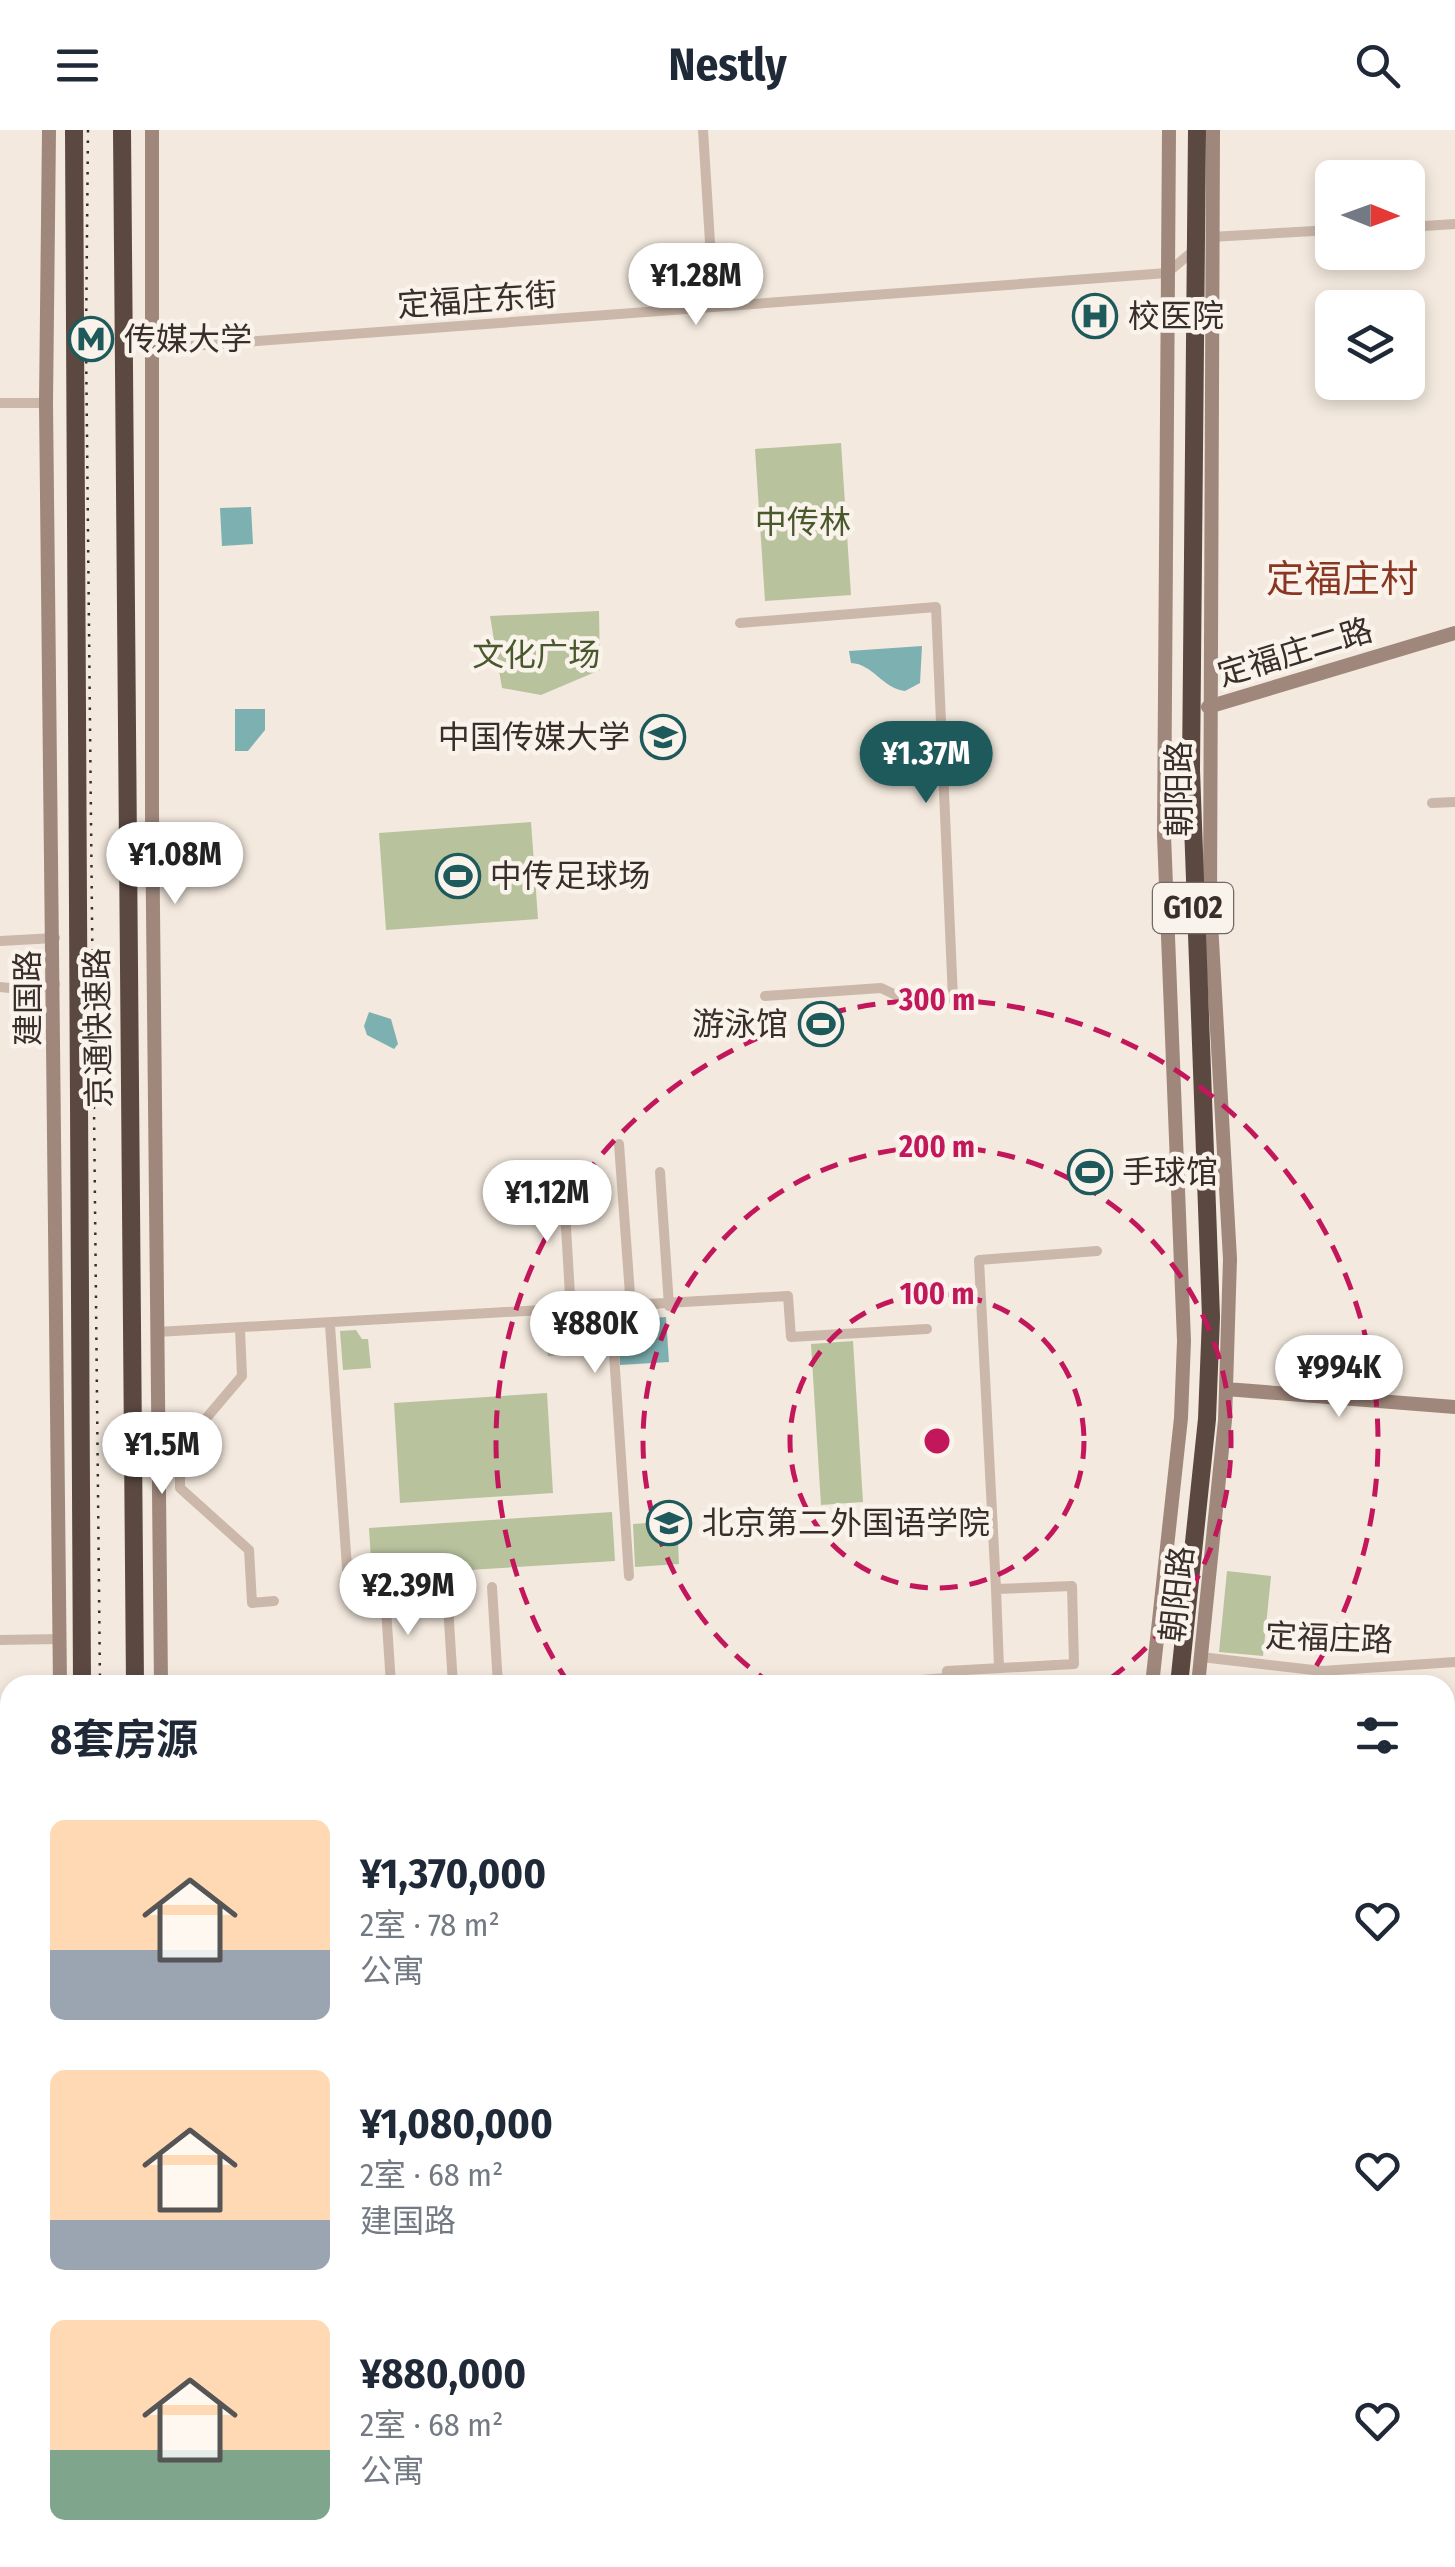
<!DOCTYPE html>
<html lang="zh">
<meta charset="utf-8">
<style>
:root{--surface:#fff;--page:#f2f2f3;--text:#1f2937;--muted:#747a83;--accent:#1e595b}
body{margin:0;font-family:"Fira Sans Condensed","Noto Sans SC",sans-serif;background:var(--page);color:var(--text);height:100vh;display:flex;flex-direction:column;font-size:38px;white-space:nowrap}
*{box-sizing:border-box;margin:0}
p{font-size:32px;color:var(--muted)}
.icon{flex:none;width:55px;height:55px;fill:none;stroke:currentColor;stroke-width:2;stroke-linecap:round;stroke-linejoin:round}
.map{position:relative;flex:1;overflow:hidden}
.panel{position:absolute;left:0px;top:1545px;width:1455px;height:892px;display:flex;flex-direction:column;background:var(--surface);border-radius:30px 30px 0 0;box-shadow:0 5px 15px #0003}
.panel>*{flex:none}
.needle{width:65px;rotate:91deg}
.fabs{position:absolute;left:1315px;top:30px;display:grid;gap:20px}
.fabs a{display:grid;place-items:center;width:110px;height:110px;border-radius:15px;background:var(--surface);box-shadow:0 5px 15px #0003;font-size:50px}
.price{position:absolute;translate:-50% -85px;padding:0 22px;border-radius:35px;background:#fff;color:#222;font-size:32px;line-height:65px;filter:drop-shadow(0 2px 5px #0008)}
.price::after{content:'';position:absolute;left:50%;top:60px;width:30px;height:22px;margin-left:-15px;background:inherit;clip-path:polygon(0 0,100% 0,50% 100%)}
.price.on{background:var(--accent);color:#fff}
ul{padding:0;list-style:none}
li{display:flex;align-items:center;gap:30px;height:250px;padding:0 50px}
li span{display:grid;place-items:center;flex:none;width:280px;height:200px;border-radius:15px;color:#555}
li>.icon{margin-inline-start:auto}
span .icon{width:120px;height:120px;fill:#fffc;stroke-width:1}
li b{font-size:42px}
h2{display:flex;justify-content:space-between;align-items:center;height:120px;padding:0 50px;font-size:42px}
header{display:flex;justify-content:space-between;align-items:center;height:130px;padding:0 50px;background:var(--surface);font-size:45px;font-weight:700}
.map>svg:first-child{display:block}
.green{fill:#b8c39e}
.water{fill:#7db0b1}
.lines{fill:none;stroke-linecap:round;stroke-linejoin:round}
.street{stroke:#ccb8aa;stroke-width:10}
.secondary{stroke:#9f877b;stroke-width:14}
.highway{stroke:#5a4841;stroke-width:18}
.rail{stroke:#392e2a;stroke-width:2.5;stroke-dasharray:2.5 8;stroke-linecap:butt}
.ring{fill:none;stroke:#c2185b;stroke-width:5;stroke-dasharray:18 12}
.labels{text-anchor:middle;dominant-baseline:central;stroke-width:9;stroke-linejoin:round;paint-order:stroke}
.shield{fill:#faf3eb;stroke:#736964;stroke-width:2.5}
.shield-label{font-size:30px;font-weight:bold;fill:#392e2a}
.street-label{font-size:32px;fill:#392e2a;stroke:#faf3eb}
.poi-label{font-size:32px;fill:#392e2a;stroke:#faf3eb;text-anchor:start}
.park-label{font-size:32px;fill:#49582d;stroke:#faf3eb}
.quarter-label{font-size:38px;fill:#893722;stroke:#faf3eb}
.centre{fill:#c2185b;stroke:#faf3eb;stroke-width:5}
.ring-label{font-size:30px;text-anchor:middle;font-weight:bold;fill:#c2185b;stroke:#faf3eb;stroke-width:9;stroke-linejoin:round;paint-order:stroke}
</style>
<header><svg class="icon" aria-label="menu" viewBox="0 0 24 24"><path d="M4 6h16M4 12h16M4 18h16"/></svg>Nestly<svg class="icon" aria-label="search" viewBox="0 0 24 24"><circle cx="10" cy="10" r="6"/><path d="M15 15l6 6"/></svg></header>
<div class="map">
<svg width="1455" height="2437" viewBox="0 0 1455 2437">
<rect width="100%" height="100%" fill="#f3e9de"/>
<!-- green -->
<path class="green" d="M841,313L851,465L765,471L755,319Z
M599,481L600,540L541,565L502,558L490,486Z
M531,692L538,789L386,800L379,703Z
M356,1200L362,1209H368L371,1238L343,1240L340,1201Z
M598,1201L600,1222L548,1226L546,1204Z
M853,1211L863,1372L821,1375L811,1214Z
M547,1263L553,1363L400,1373L394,1273Z
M612,1382L615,1431L372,1446L369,1398Z
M677,1391L679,1434L635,1437L633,1394Z
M1227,1441L1271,1446L1263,1526L1219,1522Z"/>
<!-- water -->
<path class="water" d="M251,377L253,414L222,416L220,378Z
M922,516L920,553L905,561C882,558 873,534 851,533L849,521Z
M235,579H265V600L248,621H235Z
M369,882L391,889L398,914L394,919L367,905L364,896Z
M666,1187L669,1232L620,1235L617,1190Z"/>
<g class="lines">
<!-- street -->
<path class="street" d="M703,0L714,177
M1408,97L1455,94
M1211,107L1332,100
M151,219L1167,143L1198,117
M0,273H46
M740,493L936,477L953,869L917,875L881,858L765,866
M1432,673L1455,672
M0,811L55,808
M0,857L28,860L55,854
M619,1014L631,1178
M660,1042L669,1176
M563,1047L571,1182
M611,1180L629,1446
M330,1195L349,1466
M240,1199L242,1246L180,1319V1358L249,1420L252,1473L274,1471
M157,1202L788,1166L791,1207L927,1199
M492,1457L498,1555
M996,1459L979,1130L1097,1121
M447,1460L453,1555
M385,1463L391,1555
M0,1510L60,1509
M1201,1527L1322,1541L1455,1532
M854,1555L947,1548V1541L1074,1534L1072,1456L996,1459L999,1538
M581,2428L582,2437
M787,2428L788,2437
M878,2428V2437
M282,2436L409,2428
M940,2437V2428"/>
<!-- secondary -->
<path class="secondary" d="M49,0L46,273L60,1555
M152,0V683L161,1555
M1208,577L1455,503
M1226,1259L1455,1277
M1152,1555L1181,1288L1184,1211L1164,705L1169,0
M1198,1555L1225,1290L1230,1129L1210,775L1213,0
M1445,2122L1455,2124
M1348,2428L1396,2437
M1040,2437L1042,2428
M1086,2437L1088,2428"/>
<!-- highway -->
<path class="highway" d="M74,0L82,1555
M122,0L135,1555
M1179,1555L1207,1289L1211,1187L1191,640L1197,0
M98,2428L99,2437
M114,2428L115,2437
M170,2428L171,2437
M194,2428L195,2437
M1060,2437L1062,2428"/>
<!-- rail -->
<path class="rail" d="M88,0L86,210L100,1555
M142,2428L143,2437"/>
</g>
<!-- distance rings -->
<g class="ring">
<circle cx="937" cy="1311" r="147"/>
<path d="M773 1555A294 294 0 1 1 1101 1555"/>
<path d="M569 1554A441 441 0 1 1 1305 1554"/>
</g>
<!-- icons -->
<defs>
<symbol id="hospital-ring" viewBox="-11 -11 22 22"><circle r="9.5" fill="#faf3eb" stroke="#1e595b" stroke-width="1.5"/><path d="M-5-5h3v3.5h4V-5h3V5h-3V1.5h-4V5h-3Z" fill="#1e595b"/></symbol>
<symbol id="metro-ring" viewBox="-11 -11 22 22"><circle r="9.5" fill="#faf3eb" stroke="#1e595b" stroke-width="1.5"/><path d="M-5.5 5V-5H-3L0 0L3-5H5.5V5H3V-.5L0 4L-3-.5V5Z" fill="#1e595b"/></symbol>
<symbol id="university-ring" viewBox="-11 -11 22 22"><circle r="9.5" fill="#faf3eb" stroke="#1e595b" stroke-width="1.5"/><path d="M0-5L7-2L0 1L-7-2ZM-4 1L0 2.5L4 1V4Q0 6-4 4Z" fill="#1e595b"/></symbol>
<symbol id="stadium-ring" viewBox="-11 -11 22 22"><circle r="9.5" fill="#faf3eb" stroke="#1e595b" stroke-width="1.5"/><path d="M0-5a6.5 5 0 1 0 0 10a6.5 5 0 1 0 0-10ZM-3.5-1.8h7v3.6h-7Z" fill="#1e595b"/></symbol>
</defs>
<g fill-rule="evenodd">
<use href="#hospital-ring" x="1070" y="161" width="50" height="50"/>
<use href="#metro-ring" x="66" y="184" width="50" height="50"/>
<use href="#university-ring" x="638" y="582" width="50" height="50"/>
<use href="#stadium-ring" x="433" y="721" width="50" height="50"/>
<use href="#stadium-ring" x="796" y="869" width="50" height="50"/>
<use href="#stadium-ring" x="1065" y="1017" width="50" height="50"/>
<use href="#university-ring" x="644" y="1368" width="50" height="50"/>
</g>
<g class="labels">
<!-- shield labels -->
<rect class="shield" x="1153" y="753" width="80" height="50" rx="8"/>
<g class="shield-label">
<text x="1193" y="778">G102</text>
</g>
<!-- street labels -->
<g class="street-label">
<text transform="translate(477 170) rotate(-4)">定福庄东街</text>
<text transform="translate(1295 522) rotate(-17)">定福庄二路</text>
<text transform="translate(1179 659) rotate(-90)">朝阳路</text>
<text transform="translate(28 868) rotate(-90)">建国路</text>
<text transform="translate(98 898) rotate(-91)">京通快速路</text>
<text transform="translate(1177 1464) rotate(-84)">朝阳路</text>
<text transform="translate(1329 1508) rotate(2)">定福庄路</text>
</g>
<!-- poi labels -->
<g class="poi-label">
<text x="1128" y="186">校医院</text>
<text x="124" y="209">传媒大学</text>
<text x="630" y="607" text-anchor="end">中国传媒大学</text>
<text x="490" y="746">中传足球场</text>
<text x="788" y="894" text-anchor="end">游泳馆</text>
<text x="1122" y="1042">手球馆</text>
<text x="702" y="1393">北京第二外国语学院</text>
</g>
<!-- park labels -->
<g class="park-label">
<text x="803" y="392">中传林</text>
<text x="536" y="525">文化广场</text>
</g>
<!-- quarter labels -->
<g class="quarter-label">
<text x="1342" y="449">定福庄村</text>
</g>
</g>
<circle cx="937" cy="1311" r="15" class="centre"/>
<g class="ring-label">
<text x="937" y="880">300 m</text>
<text x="937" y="1027">200 m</text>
<text x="937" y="1174">100 m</text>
</g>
</svg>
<div class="fabs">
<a><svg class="needle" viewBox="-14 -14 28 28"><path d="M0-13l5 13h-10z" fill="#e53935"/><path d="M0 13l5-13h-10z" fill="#747a83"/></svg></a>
<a><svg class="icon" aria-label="layers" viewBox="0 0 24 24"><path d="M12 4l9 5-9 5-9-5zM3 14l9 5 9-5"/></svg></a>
</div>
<b class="price" style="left:696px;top:198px">¥1.28M</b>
<b class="price on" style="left:926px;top:676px">¥1.37M</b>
<b class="price" style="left:175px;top:777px">¥1.08M</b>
<b class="price" style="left:547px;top:1115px">¥1.12M</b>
<b class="price" style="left:595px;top:1246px">¥880K</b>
<b class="price" style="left:1339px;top:1290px">¥994K</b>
<b class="price" style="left:162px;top:1367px">¥1.5M</b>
<b class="price" style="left:408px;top:1508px">¥2.39M</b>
<section class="panel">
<h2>8套房源<svg class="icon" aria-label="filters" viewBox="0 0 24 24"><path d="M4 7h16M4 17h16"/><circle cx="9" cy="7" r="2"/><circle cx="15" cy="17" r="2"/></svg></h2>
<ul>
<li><span style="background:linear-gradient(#ffd9b3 65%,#9aa5b1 0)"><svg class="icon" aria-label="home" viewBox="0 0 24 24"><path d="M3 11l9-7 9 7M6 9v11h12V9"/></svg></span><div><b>¥1,370,000</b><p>2室 · 78 m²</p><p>公寓</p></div><svg class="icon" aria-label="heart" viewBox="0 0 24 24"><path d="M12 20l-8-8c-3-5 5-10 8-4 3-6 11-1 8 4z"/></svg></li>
<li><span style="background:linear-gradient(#ffd9b3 75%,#9aa5b1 0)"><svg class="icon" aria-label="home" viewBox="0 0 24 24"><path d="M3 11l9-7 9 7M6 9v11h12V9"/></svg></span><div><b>¥1,080,000</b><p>2室 · 68 m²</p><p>建国路</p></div><svg class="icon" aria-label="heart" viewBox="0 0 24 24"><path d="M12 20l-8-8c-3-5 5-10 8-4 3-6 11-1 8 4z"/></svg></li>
<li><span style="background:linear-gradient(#ffd9b3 65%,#7fa58c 0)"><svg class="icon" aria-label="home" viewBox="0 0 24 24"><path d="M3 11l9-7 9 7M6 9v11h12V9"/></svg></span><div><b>¥880,000</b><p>2室 · 68 m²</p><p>公寓</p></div><svg class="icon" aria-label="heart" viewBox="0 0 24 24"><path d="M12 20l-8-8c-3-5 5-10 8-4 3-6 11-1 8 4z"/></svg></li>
</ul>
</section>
</div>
